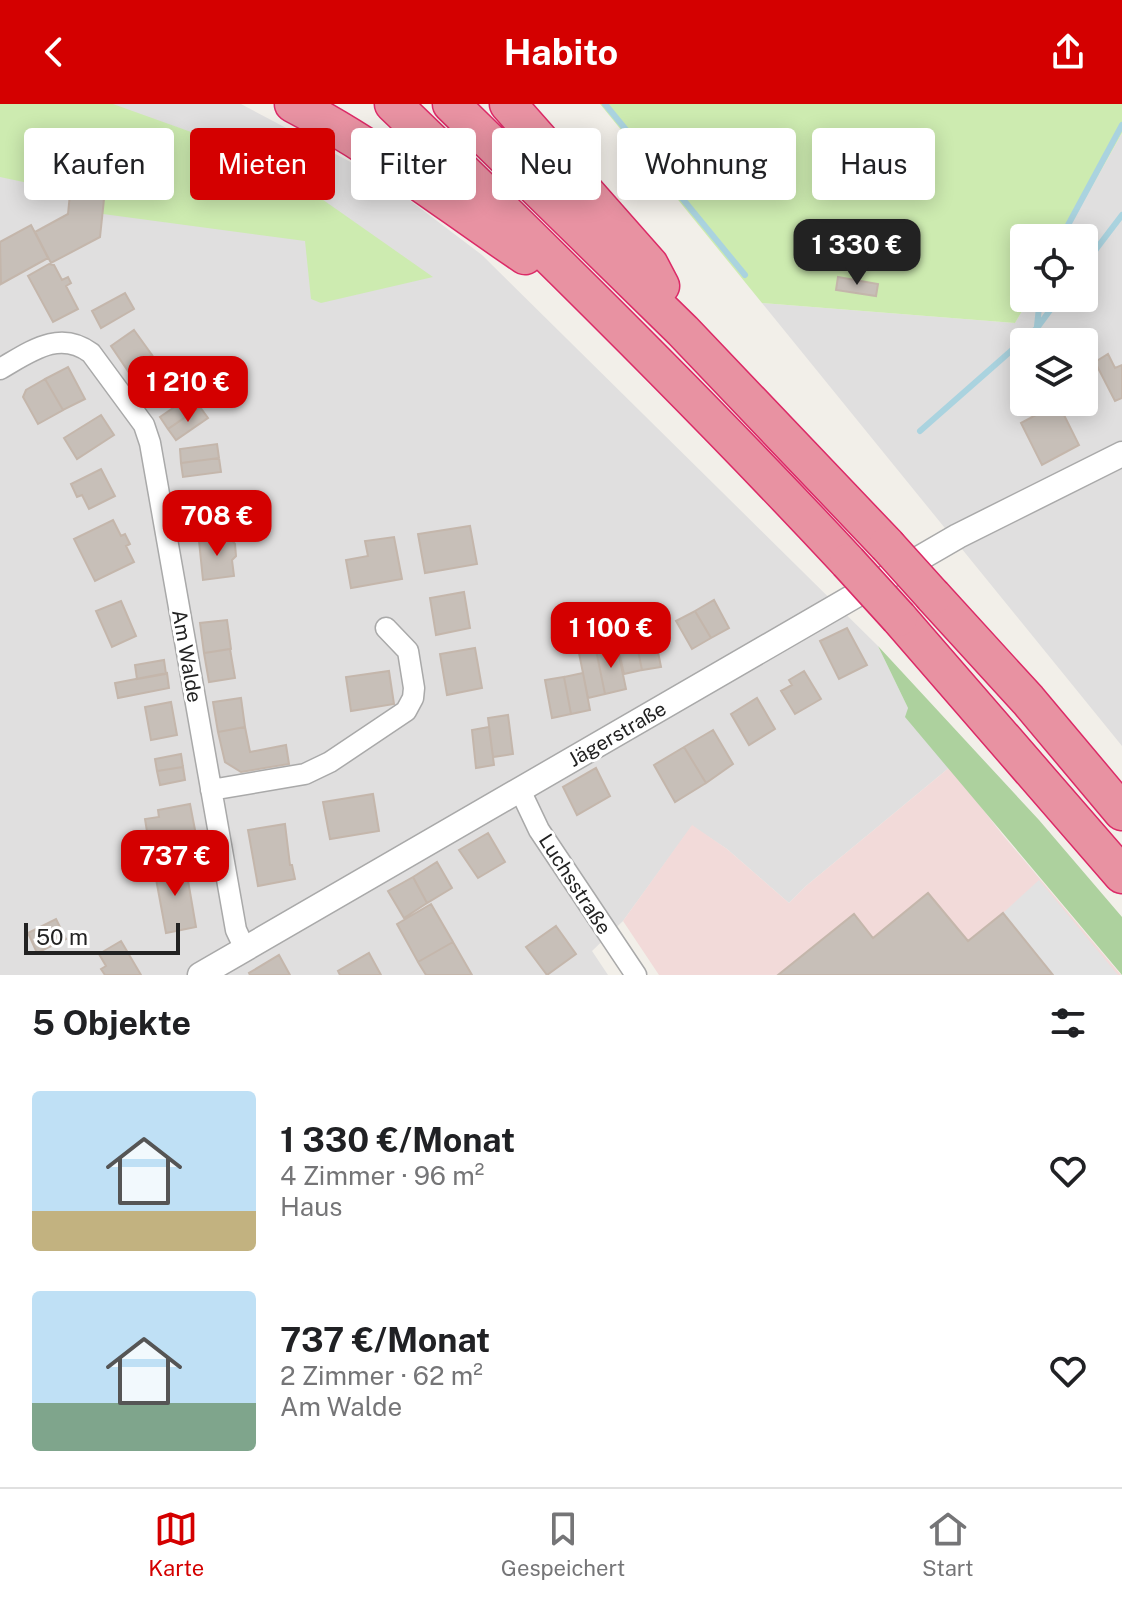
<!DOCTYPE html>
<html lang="de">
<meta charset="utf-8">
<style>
:root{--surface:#fff;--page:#f2f2f2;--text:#202124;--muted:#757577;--line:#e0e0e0;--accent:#d40000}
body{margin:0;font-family:"Public Sans",sans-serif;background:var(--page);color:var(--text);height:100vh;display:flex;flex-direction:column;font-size:30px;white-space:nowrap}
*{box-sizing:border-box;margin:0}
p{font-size:26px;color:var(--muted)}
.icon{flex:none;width:44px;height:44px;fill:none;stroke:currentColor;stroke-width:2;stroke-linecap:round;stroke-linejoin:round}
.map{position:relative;height:871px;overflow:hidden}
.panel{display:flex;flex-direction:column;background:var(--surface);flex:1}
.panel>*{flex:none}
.guide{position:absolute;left:24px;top:24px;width:1074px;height:72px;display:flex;gap:16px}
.fabs{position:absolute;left:1010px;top:120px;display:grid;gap:16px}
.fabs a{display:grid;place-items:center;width:88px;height:88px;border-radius:8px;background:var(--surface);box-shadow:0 4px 20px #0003;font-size:40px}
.scale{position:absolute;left:24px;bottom:20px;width:156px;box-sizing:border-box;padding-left:8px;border:4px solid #222;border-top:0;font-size:22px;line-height:28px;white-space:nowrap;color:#222;-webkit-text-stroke:6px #fff;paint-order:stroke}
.price{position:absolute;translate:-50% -68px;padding:0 18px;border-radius:16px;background:var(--accent);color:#fff;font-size:26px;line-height:52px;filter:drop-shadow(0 2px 4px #0008)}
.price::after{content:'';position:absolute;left:50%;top:48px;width:24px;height:18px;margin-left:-12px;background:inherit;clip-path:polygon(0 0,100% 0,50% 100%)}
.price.selected{background:#222;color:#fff}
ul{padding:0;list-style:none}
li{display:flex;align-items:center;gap:24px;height:200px;padding:0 32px}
li span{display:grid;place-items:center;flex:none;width:224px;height:160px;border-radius:8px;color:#555}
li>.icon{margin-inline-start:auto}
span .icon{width:96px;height:96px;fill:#fffc;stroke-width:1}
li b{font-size:34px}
h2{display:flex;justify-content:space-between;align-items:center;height:96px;padding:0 32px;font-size:34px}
.pill{padding:0 28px;border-radius:8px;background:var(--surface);box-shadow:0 4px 20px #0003;font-size:28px;line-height:72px}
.pill.selected{background:var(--accent);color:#fff}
header{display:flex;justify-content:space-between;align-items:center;height:104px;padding:0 32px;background:var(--accent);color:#fff;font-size:36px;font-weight:700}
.tab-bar{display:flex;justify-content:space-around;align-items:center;height:112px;border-top:2px solid var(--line);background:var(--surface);font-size:22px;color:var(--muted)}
.tab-bar a{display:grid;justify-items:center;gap:4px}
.tab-bar .selected{color:var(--accent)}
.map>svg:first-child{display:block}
.residential{fill:#e0dfdf;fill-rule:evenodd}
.commercial{fill:#f2dad9}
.grass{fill:#cdebb0}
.forest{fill:#add19e}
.parking{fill:#e2e2e2}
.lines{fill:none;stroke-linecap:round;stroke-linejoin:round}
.stream{stroke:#aad3df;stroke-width:6}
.building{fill:#c7bfb8;stroke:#c4b6ab;stroke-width:2}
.minor-casing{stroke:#a9a9a9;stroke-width:23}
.tertiary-casing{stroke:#a9a9a9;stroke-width:27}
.motorway-casing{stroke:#dc2a67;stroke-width:39}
.minor{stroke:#fff;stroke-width:20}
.tertiary{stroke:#fff;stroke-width:24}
.motorway{stroke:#e892a2;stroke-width:36}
.motorway-bridge-casing{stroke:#dc2a67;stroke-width:39;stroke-linecap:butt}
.motorway-bridge{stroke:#e892a2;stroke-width:36}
.labels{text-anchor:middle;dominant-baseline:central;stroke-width:6;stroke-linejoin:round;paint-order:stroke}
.street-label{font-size:20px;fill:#222;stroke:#fff}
</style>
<header><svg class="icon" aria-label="back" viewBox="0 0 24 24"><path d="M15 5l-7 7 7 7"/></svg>Habito<svg class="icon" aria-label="share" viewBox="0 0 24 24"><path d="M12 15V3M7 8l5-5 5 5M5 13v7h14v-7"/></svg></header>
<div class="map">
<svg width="1122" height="871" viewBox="0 0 1122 871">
<rect width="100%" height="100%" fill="#f2efe9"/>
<!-- residential -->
<path class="residential" d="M0,0H241L379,73L482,151L878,542L908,604L906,613L950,663L806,782L789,799L727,745L692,722L623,817L592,847L608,871H0Z
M1122,29V642L762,199L1015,219L1030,194H1084V134H1063ZM1024,238H1084V298H1024Z"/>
<!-- commercial -->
<path class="commercial" d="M950,663L1002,730L1121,871H659L623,817L692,721L727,745L789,799L806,782Z"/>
<!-- grass -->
<path class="grass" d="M0,0H113L219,38L299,79L433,173L321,199L311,195L305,137L103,110V95L0,73Z
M600,0H1122V29L1063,134H1024V194H1030L1015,219L762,199Z"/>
<!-- forest -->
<path class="forest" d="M878,542L1039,716L1122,813V871L905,613L908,604Z"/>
<!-- parking -->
<path class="parking" d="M1039,776L1118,871H1053L1003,809Z"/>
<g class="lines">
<!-- stream -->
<path class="stream" d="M605,0L745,171
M1061,134L1122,21
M1084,161L1122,111
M1037,222L1040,194
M920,327L1037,224L1059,194"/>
</g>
<!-- building -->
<path class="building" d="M70,90L104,95L100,133L51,159L35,128L68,110Z
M31,121L48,154L1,180L0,138Z
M49,160L54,161L62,176L68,173L71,179L66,182L78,205L53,218L28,172Z
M838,173L878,180L876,192L836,186Z
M125,189L134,205L101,224L92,207Z
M134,226L152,251L128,267L111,242Z
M1108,250L1115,264L1122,261V294L1115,297L1095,258Z
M152,251L165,270L141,286L128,267Z
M68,263L85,295L63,306L45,275Z
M45,275L63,306L38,320L23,293L26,286Z
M192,291L200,303L168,325L160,313Z
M1058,299L1079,341L1042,361L1021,319Z
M200,303L208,314L176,336L168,325Z
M101,311L114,331L77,355L64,334Z
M217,340L219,354L181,359L180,345Z
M219,354L221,368L183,373L181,359Z
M101,365L115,392L89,405L82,391L77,393L71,380Z
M230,391L231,414L203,418L200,395Z
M113,416L121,432L125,430L130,440L126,442L134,458L95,477L74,435Z
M470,422L477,460L425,469L418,430Z
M394,433L402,475L351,484L346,456L368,452L365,437Z
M230,434L235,440L236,452L232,456L234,472L203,476L199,437Z
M464,488L470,524L436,531L430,494Z
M714,496L729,524L711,534L695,507Z
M121,497L136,532L112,543L96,507Z
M695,507L711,534L692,545L676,517Z
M227,516L231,545L204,549L200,519Z
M847,524L867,561L839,575L820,537Z
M654,528L661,563L642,566L635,532Z
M635,532L642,566L624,570L616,535Z
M617,542L626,585L605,590L596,546Z
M475,544L482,584L447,591L440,550Z
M230,545L235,574L209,578L204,549Z
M596,546L605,590L588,594L579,549Z
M164,556L166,570L137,575L135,561Z
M389,567L394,600L351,607L346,573Z
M804,567L821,595L795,610L781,587L792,581L789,576Z
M167,569L169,584L118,594L115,579Z
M583,569L590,606L571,610L564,573Z
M564,573L571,610L552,614L545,576Z
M241,594L245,623L218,628L213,598Z
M757,594L775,625L749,641L731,610Z
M171,598L177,631L151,636L145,603Z
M508,611L513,650L493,653L488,614Z
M245,623L250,648L286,641L289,660L241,668L225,658L218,628Z
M489,623L494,661L476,664L472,626Z
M713,626L733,660L706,679L684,643Z
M684,643L706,679L675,698L654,661Z
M181,650L183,663L157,667L155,655Z
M183,663L185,676L160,681L157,667Z
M596,664L610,692L577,711L563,683Z
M373,690L379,727L330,735L323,698Z
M190,700L196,731L149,740L145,715L159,713L158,706Z
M285,720L290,761H292L295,775L258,782L248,726Z
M488,729L505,758L478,774L459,746Z
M437,758L452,784L427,799L413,773Z
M185,759L196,823L166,829L154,764Z
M413,773L427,799L404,814L388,787Z
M928,789L968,837L1003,809L1053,871H778L854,810L873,834Z
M431,800L453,838L418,858L397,820Z
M56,815L66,835L37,849L28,829Z
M556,822L576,850L547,871L526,843Z
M121,837L141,871H105L101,865L106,862L99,850Z
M453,838L472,871H426L418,858Z
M369,849L381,871H340L338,867Z
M279,851L290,871H250L249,869Z"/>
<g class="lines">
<defs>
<path id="minor" d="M0,265C30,248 59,225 91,249L144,321L150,339L236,826L245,845
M211,686L305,670L330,658L406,607L413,594L414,584L408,547L386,524
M520,686L539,726L636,871"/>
<path id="tertiary" d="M200,871L958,432L1122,350"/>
<path id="motorway" d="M293,0C378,44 446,99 525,152
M393,0C548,149 701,300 848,458
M451,0L683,227L887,441
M508,0L650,161L661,182
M933,492L1028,596L1122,708
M899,514L1122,771"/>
</defs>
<!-- minor casing -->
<use href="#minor" class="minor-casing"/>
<!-- tertiary casing -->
<use href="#tertiary" class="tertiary-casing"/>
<!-- motorway casing -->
<use href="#motorway" class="motorway-casing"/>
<!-- minor -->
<use href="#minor" class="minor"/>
<!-- tertiary -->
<use href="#tertiary" class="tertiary"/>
<!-- motorway -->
<use href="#motorway" class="motorway"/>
<defs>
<path id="motorway-bridge" d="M887,441L933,492
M848,458L899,514"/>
</defs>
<!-- motorway-bridge casing -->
<use href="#motorway-bridge" class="motorway-bridge-casing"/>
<!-- motorway-bridge -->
<use href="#motorway-bridge" class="motorway-bridge"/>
</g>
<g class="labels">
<!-- street labels -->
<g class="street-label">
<text transform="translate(187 552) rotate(80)">Am Walde</text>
<text transform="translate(617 630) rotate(-30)">Jägerstraße</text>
<text transform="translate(575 780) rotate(57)">Luchsstraße</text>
</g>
</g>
</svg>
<div class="fabs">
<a><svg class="icon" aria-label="locate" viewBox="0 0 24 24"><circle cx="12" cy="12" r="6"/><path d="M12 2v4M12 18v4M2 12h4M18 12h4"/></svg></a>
<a><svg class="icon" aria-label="layers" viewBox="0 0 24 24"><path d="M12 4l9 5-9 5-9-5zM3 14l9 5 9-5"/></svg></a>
</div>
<div class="scale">50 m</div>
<b class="price selected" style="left:857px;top:183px">1 330 €</b>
<b class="price" style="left:188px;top:320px">1 210 €</b>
<b class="price" style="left:217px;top:454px">708 €</b>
<b class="price" style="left:611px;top:566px">1 100 €</b>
<b class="price" style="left:175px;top:794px">737 €</b>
<div class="guide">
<a class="pill">Kaufen</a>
<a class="pill selected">Mieten</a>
<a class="pill">Filter</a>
<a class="pill">Neu</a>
<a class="pill">Wohnung</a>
<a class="pill">Haus</a>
</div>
</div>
<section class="panel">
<h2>5 Objekte<svg class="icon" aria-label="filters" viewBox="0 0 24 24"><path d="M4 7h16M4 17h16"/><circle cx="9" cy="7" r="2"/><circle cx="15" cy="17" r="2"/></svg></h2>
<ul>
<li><span style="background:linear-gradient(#bfe0f5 75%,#c2b280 0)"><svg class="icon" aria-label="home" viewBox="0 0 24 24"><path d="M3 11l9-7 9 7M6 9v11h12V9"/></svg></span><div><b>1 330 €/Monat</b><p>4 Zimmer · 96 m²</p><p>Haus</p></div><svg class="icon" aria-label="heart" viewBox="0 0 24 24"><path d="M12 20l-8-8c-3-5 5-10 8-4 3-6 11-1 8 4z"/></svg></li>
<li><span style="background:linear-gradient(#bfe0f5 70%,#7fa58c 0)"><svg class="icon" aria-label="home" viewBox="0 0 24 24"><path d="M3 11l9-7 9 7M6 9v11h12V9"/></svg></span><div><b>737 €/Monat</b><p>2 Zimmer · 62 m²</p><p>Am Walde</p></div><svg class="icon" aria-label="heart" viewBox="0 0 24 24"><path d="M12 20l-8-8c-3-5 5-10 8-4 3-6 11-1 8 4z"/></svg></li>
</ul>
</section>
<nav class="tab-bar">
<a class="selected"><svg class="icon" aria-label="map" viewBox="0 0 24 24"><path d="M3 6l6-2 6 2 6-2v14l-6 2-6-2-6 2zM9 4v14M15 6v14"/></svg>Karte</a>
<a><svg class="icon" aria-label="saved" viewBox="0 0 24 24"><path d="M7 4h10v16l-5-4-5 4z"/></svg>Gespeichert</a>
<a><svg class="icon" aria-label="home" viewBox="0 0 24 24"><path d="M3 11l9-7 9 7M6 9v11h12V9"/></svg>Start</a>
</nav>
